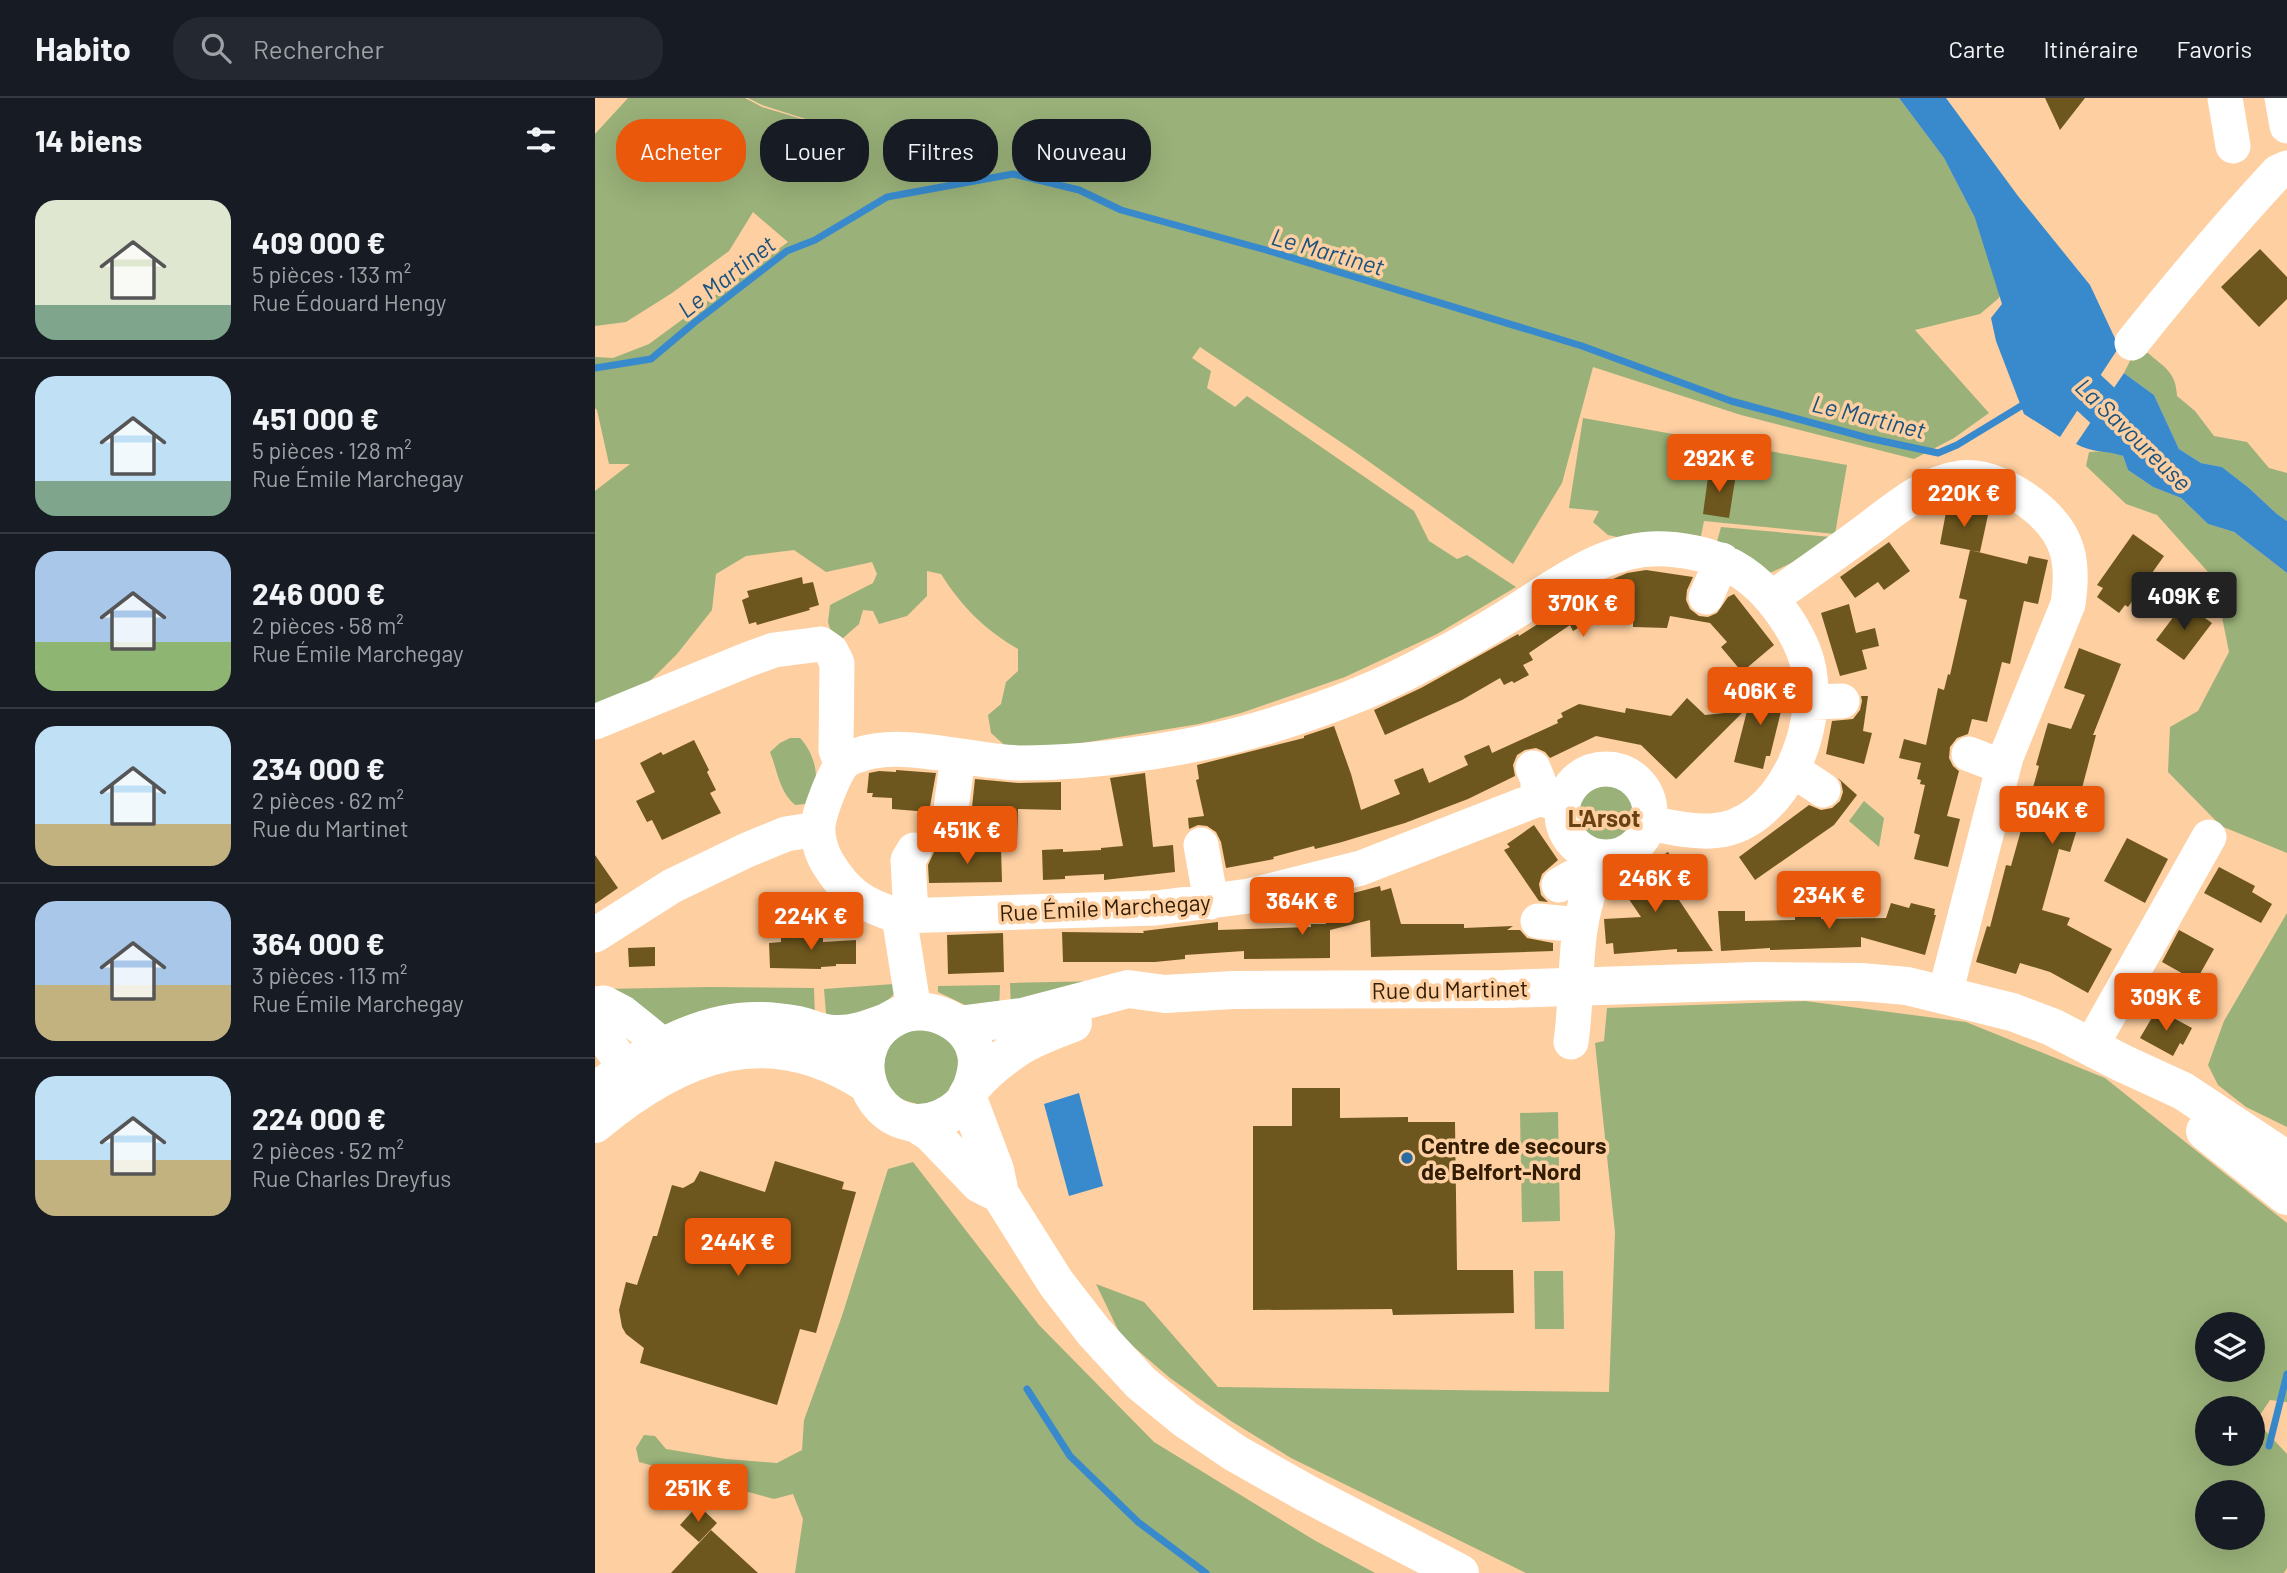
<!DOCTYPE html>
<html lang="fr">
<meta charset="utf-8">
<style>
:root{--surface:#171b24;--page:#242831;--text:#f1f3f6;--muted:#9ea1a6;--line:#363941;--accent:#ea580c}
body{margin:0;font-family:Barlow,sans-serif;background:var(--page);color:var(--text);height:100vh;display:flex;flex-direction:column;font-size:26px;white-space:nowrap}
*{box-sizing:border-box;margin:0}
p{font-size:23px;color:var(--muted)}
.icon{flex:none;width:38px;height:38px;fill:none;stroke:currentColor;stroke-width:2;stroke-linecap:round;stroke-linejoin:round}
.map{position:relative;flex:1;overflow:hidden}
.details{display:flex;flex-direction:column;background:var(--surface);width:595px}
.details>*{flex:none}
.hud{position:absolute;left:21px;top:21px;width:665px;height:63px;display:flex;gap:14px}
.buttons{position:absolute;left:1600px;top:1214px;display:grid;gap:14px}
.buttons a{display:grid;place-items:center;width:70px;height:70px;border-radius:50%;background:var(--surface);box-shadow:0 7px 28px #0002;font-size:35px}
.price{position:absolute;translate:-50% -60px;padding:0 16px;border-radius:7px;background:var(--accent);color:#fff;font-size:23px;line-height:46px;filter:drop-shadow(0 2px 4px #0008)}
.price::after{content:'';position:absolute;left:50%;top:42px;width:21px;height:16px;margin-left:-10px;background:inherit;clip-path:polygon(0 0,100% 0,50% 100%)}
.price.selected{background:#222;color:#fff}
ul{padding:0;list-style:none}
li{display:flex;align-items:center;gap:21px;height:175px;padding:0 35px}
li+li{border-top:2px solid var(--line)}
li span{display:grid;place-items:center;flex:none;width:196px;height:140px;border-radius:21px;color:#555}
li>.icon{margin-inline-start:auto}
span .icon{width:84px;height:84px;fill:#fffc;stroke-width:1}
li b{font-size:30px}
h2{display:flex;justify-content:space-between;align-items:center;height:84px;padding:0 35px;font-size:30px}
.pill{padding:0 24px;border-radius:28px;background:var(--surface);box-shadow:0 7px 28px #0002;font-size:24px;line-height:63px}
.pill.selected{background:var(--accent);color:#fff}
header{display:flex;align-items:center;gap:42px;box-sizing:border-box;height:98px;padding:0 35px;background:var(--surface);border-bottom:2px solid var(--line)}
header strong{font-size:33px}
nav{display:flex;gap:38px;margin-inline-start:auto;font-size:24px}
.search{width:490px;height:63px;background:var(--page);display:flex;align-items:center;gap:18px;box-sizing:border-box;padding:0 24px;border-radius:28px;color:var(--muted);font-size:26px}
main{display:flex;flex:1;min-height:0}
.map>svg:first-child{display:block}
.green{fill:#9ab179;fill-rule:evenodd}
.water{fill:#388acd}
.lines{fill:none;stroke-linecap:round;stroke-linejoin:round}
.stream{stroke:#388acd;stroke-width:7}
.river{stroke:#388acd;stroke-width:42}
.building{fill:#6e571e}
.minor{stroke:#fff;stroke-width:35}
.major{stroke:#fff;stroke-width:38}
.poi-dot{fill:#286ba0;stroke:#fdcfa1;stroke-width:2.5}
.labels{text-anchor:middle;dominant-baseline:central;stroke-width:7;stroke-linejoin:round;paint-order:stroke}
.street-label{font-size:23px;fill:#321d04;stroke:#fdcfa1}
.poi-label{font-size:23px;font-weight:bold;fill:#321d04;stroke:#fdcfa1;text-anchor:start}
.water-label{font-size:24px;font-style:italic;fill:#18527f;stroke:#fdcfa1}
.neighbourhood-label{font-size:24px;font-weight:bold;fill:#684113;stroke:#fdcfa1}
</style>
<header>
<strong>Habito</strong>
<div class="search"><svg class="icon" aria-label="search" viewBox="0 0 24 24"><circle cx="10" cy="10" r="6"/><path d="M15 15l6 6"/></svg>Rechercher</div>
<nav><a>Carte</a><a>Itinéraire</a><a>Favoris</a></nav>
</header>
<main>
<section class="details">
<h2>14 biens<svg class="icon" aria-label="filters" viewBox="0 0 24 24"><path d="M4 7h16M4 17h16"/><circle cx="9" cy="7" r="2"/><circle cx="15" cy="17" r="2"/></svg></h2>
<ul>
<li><span style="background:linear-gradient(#dfe7d0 75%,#7fa58c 0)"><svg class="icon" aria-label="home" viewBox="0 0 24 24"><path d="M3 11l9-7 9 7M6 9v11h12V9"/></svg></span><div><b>409 000 €</b><p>5 pièces · 133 m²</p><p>Rue Édouard Hengy</p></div></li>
<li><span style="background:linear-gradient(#bfe0f5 75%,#7fa58c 0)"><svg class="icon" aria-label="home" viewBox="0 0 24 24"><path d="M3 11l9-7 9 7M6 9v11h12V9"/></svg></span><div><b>451 000 €</b><p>5 pièces · 128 m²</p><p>Rue Émile Marchegay</p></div></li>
<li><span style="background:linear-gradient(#a9c7e8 65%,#8fb573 0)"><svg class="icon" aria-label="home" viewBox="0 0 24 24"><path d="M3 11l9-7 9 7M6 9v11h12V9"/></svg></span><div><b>246 000 €</b><p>2 pièces · 58 m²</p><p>Rue Émile Marchegay</p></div></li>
<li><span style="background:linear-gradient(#bfe0f5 70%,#c2b280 0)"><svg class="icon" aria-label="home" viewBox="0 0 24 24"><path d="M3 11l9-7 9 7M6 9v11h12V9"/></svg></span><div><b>234 000 €</b><p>2 pièces · 62 m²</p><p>Rue du Martinet</p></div></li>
<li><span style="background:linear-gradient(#a9c7e8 60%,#c2b280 0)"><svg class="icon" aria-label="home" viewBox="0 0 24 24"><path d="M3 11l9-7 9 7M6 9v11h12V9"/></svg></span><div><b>364 000 €</b><p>3 pièces · 113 m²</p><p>Rue Émile Marchegay</p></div></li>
<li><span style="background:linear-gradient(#bfe0f5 60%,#c2b280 0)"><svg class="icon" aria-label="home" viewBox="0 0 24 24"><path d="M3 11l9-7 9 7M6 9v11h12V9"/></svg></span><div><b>224 000 €</b><p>2 pièces · 52 m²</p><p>Rue Charles Dreyfus</p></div></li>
</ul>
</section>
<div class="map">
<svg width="1692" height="1475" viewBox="0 0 1692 1475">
<rect width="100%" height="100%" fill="#fdcfa1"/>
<!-- green -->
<path class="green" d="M33,0H150L167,9L270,40L167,7L153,0H1304L1349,60L1380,120L1414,166L1404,200L1385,216L1320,232L1394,315L1359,340L1319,361L1146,317L998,269L967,385L918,466L759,353L605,249L597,260L616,273L612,290L640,309L652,298L819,413L834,443L862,461L872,457L921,489L842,536L750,579L646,615L604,626L487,645L415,652L396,635L393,617L406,606L411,584L423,573V551C389,531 367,509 346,476L332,473V498L312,518L284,526L278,513L268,512L264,526L247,541L237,537L233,524L235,507L278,485L282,476L277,464L231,474L199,452L151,458L121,476L117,512L82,556L46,592L0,606V393L35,366H14L2,312L0,310V259L18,260L54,246L193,144L158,114L134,153L77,195L31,224L0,228V36Z
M1553,255C1570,270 1581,274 1582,298L1600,313L1619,338L1652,344L1674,370L1692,375V423L1682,416L1654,390L1627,369L1606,365L1584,351L1559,297L1529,275L1537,259Z
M988,320L1252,367L1240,436L1109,423L1106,438L1035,442L1013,437L998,424L1004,413L974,410Z
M1512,353L1528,358L1533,372L1558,389L1586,400L1613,426L1639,434L1692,475V755L1626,728L1573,674L1575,629L1603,613L1634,554L1626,514L1614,475L1562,417L1531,406L1491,368L1494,354Z
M1126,429L1236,439L1196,465L1175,475L1121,447Z
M195,640H205C220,656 225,679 218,701L210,706L200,707C184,693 183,674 175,654L185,645Z
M982 713a31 31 0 1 1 62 0a31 31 0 1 1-62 0Z
M1269,703L1289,720L1284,749L1254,723Z
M1692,815V1029L1651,1009L1623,987L1613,967L1629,923Z
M510,883L416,913L415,885Z
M299,886V896L287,908L232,927L229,891Z
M405,887L404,915H387L343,894V888Z
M114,889L219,890L220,922L67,928L9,891Z
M1210,903L1371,924L1510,980L1692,1125V1304L1675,1302L1661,1323L1692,1356V1470L1689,1475H931L696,1360L636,1323L575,1280L526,1238L501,1186L549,1204L623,1289L1014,1294L1020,1134L1000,945L1009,943L1012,910ZM1612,1227H1657V1272H1612ZM1612,1311H1657V1356H1612ZM1612,1395H1657V1440H1612Z
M324,925L362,942L368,982L337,1010L297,999C280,948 279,954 324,925Z
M963,1014L965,1123L927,1124L925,1015Z
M318,1064L444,1227L559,1344L719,1442L780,1475H200L208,1421L198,1396L179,1401L44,1364L41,1350L49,1337L60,1338L71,1351L131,1361L182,1365L207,1352L209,1322L247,1218L293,1071Z
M939,1173H968L969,1231H940Z"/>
<!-- water -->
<path class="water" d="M1304,0H1351L1423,98L1495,187L1524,249L1465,339L1429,316L1401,243L1396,220L1407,206L1380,120L1349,60Z
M1529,275L1559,297L1584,351L1606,365L1627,369L1654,390L1682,416L1692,423V475L1639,434L1613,426L1586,400L1558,389L1533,372L1528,358C1511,352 1497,355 1481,346Z
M484,995L508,1088L474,1098L449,1006Z"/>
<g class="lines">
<!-- stream -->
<path class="stream" d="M0,270L56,261L100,224L192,153L220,142L292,99L418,76L484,92L526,112L671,152L987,248L1136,303L1273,340L1343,355L1362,347L1431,305
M432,1291L475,1358L543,1424L611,1475
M1674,1348L1692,1276"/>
<!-- river -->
<path class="river" d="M1469,247L1478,280L1549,346"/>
</g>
<!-- building -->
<path class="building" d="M1450,0H1490L1465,32Z
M1665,151L1692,179V201L1664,229L1626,189Z
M1114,372L1141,376L1134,420L1108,416Z
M1352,409L1393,417L1385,454L1345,446Z
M1538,436L1569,458L1533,509L1530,507L1524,515L1502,499L1508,490L1502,487Z
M1294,444L1315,473L1289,492L1283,484L1260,500L1245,479Z
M1375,452L1432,466L1434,458L1453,462L1443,506L1429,503L1415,566L1407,564L1392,624L1377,621L1373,636L1362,640L1355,649L1354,660L1358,668L1365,674L1364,673L1352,718L1365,721L1353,769L1319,761L1325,737L1319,735L1330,687L1325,686L1326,682L1322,681L1326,665L1304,660L1309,641L1331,647L1343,590L1349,592L1353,576L1355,577L1372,502L1364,500Z
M1051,472L1098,479L1092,492L1091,502L1095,511L1104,518L1113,519L1122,515L1133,499L1139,496L1179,547L1147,574L1126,549L1132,544L1115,525L1075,518L1072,530L1038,529V515L1018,526L1011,513L978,533L975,527L934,555L938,562L928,567L934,577L919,585L917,583L909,587L905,580L867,602L790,637L779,612L826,590L923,536L924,538L965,512L964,510L995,491L1032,475Z
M207,479L208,486L218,484L224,507L214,510L215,512L162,527L161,524L154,526L147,502L154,499L152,493Z
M1589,505L1617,525L1589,562L1561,542Z
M1254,506L1261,535L1280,530L1284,548L1267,552L1272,571L1245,578L1226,515Z
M1484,550L1526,566L1498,637H1501L1481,713L1487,715L1475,754L1464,751L1447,812L1475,820L1472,827L1517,851L1493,895L1455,874L1425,865L1421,876L1381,864L1392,828L1395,829L1411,767L1416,768L1444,668L1441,667L1453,625L1476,631L1490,597L1469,590Z
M1161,586L1191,593L1175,658H1171L1168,671L1139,664L1152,613L1154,612Z
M1266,598H1273L1268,633L1277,635L1269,666L1231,656L1237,623L1258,621L1265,612L1267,603Z
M1092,600L1110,617L1149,613L1081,681L1046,647L1001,638L955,660L950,654L941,650L930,652L922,657L918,667L920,678L873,701L810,725L747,744L720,751L719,748L678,759L679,761L631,770L626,744L621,734L612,728L603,727L594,731L593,720L609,718L601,682L604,681L602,667L709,640V638L739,628L756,676L766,712L805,696L799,682L828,670L834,685L873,667L869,658L894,647L897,655L963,625L962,622L968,619L966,615L984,606L1030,615L1031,610L1076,618Z
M99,642L114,672L112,674L121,692L115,695L126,715L67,742L57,722L52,724L41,703L60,694L45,665L66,654L68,657Z
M301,672L341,675L334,714L297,711V700L277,699L278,695H272L274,675L284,673L301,674Z
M550,675L558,749L578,747L580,774L509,782V776L470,778V781L448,782L447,752L468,751V754L506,752V750L528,748L515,680Z
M1243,680L1262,697L1239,727L1160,782L1144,759L1214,707L1226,712L1237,710L1245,703L1248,694L1246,684Z
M380,681L424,685L466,684V712L423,711L422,743H389V709H377Z
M939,727L963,762L947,776L944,786L946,797L953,804L944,803L909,752L915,749L912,746Z
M1532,740L1573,761L1550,805L1509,783Z
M406,749L407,784L334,785L333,767L339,754H366V750Z
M1073,754L1091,781L1076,790L1118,853L1082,854V851L1019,856L1018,845L1011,846L1009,821L1046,819L1025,788L1042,776L1040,775Z
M0,757L23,790L0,806Z
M1624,769L1660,788L1657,794L1677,806L1666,825L1609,795Z
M785,788L786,793L796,790L806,826H869V830L918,828L912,832H925L932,840L958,845V853L776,859L775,822L735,832V860L649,861V853L590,857V861L560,864H468L467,834L549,835L548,833L623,824V832L716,829V826H731L726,808L734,806L732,802Z
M1296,805L1314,810L1316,805L1340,811L1339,817H1341L1330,857L1266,839V849L1175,852V850L1126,853L1123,813H1150V823L1200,822V815L1226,814V821L1291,820Z
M1584,832L1619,851L1601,883L1567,864Z
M228,834V844L261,842V866H241V868L226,869V871L175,870L174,845L186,844V840H204L203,835Z
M408,835L409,874L353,876L352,837Z
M60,849V868L34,869L33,850Z
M1562,911L1597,930L1588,947L1585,945L1578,958L1545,940Z
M697,990H745V1020L813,1019V1024H860L862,1172H918L919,1215L798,1217L797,1211L658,1212V1028H697Z
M180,1063L249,1084L247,1091L261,1094L221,1235L205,1231L182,1307L45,1265L49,1250L31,1236L27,1229L24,1212L31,1184L42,1187L58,1138H62L77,1087L88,1090L99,1084L105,1073L170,1094Z
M103,1407L122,1425L104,1444L85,1427Z
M116,1432L163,1475H76Z"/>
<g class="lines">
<!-- minor -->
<path class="minor" d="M1630,0L1638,48
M1687,0L1692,28
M1537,245C1584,186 1632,129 1683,74L1692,70
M1111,499L1127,462
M1177,500C1208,478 1238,457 1268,435C1297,414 1328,385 1365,380C1392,377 1422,393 1442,410C1475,438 1479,465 1473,506L1411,659L1350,896
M1215,604L1247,603
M0,624L154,561L179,552L226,546L236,553L242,565L241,652L246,665
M1374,656L1408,669
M938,670L943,682V701
M967 715a44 44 0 1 1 88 0a44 44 0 1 1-88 0Z
M1198,672L1228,692
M968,705L943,701L766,770L654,798L561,810L304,818C268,807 251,796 232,764C226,754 222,739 223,727C225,712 237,682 245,669C249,663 257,659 264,657C307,641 378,664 425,665C503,665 604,650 678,627C733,610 786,590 836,562C861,549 886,535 910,520C960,490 1009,447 1071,451C1123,454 1159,474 1188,516C1200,533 1210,551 1214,572C1225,632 1187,730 1116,733C1096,734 1074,729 1055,725
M356,711L363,658
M606,747L616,804
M964,787L976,780L998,779
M316,817L313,762L319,752
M304,818L319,913
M943,823L986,827
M0,837L77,788L152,752L191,736L222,731
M0,906L9,905L28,915L59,940L68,949L72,974
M0,927L25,962
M976,944C981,909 980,874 984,839C987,812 996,785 1005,759
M1496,948L1614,739"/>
<!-- major -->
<path class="major" d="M363,927L427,919L533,891L570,896L638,892L909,891L1163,883L1266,884L1312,888L1417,914L1457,929L1527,965L1588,993L1692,1062
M377,988C380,980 382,971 382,962C379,924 333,903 301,919C251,943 266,1019 320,1025C337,1026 356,1018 368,1005C372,999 374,992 379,987C391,973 409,959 424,949C440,939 460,932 478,925
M0,994C45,958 105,921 166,923C178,923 192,925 203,927C215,930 228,936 240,936C258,937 276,930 292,924
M372,998L400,1072L405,1096L461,1185L499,1234L546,1285L590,1321L640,1355L711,1395L865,1475
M320,1025L336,1035L385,1086L405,1096
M0,1026C84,956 172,920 272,986
M1610,1033L1692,1098"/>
</g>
<!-- markers -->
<circle class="poi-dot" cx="812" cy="1060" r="7"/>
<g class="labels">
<!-- street labels -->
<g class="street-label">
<text transform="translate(510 809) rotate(-3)">Rue Émile Marchegay</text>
<text transform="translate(855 891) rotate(-1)">Rue du Martinet</text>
</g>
<!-- poi labels -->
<g class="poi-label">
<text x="826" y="1047">Centre de secours<tspan x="826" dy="26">de Belfort-Nord</tspan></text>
</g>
<!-- water labels -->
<g class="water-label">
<text transform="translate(733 153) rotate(16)">Le Martinet</text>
<text transform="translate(131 178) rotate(-38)">Le Martinet</text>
<text transform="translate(1274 318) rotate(14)">Le Martinet</text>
<text transform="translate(1539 336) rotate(44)">La Savoureuse</text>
</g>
<!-- neighbourhood labels -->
<g class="neighbourhood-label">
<text x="1009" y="719">L'Arsot</text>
</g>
</g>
</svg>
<div class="buttons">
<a><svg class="icon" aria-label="layers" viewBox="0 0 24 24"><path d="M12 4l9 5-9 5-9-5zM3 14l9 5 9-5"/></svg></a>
<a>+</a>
<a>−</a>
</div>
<b class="price" style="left:1124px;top:396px">292K €</b>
<b class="price" style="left:1369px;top:431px">220K €</b>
<b class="price selected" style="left:1589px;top:534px">409K €</b>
<b class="price" style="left:988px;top:541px">370K €</b>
<b class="price" style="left:1165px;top:629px">406K €</b>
<b class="price" style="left:1457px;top:748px">504K €</b>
<b class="price" style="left:372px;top:768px">451K €</b>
<b class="price" style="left:1060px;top:816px">246K €</b>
<b class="price" style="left:1234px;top:833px">234K €</b>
<b class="price" style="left:707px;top:839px">364K €</b>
<b class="price" style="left:216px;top:854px">224K €</b>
<b class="price" style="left:1571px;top:935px">309K €</b>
<b class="price" style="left:143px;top:1180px">244K €</b>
<b class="price" style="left:103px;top:1426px">251K €</b>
<div class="hud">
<a class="pill selected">Acheter</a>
<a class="pill">Louer</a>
<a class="pill">Filtres</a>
<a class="pill">Nouveau</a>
</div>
</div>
</main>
